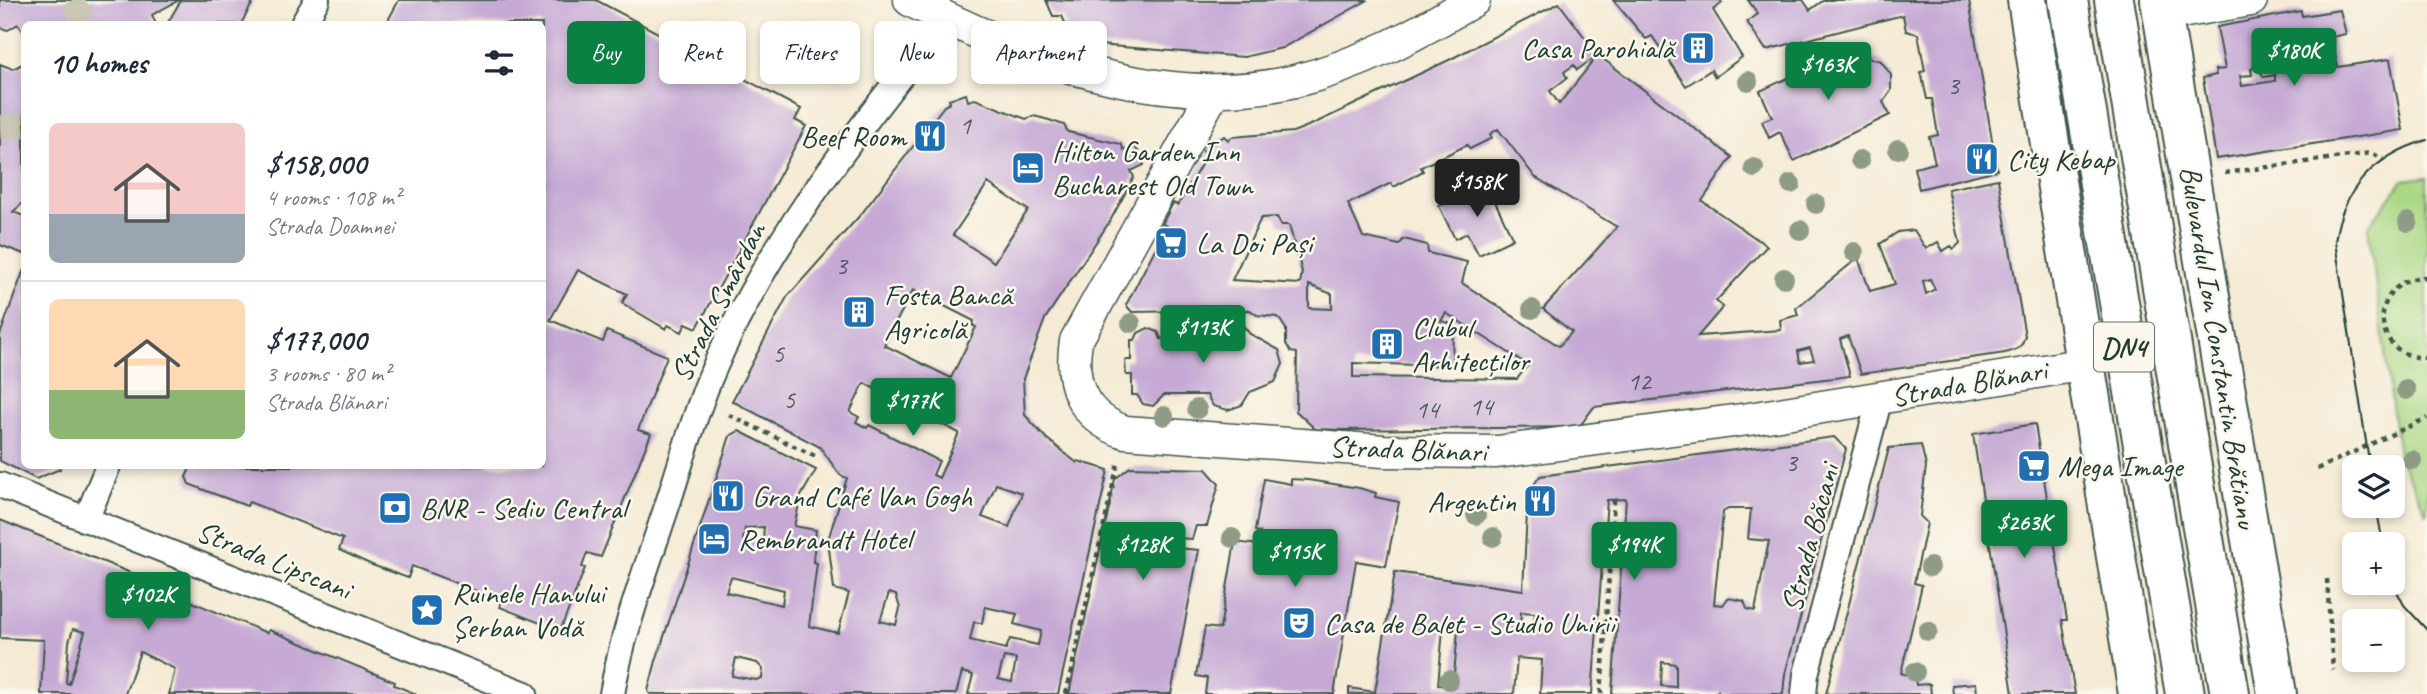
<!DOCTYPE html>
<meta charset="utf-8">
<style>
:root{--surface:#fff;--page:#f2f2f3;--text:#1f2937;--muted:#747a83;--line:#e0e1e3;--accent:#0b8043}
body{margin:0;font-family:Caveat,sans-serif;background:var(--page);color:var(--text);height:100vh;display:flex;flex-direction:column;font-size:26px;white-space:nowrap}
*{box-sizing:border-box;margin:0}
p{font-size:23px;color:var(--muted)}
.icon{flex:none;width:38px;height:38px;fill:none;stroke:currentColor;stroke-width:2;stroke-linecap:round;stroke-linejoin:round}
.map{position:relative;flex:1;overflow:hidden}
.panel{position:absolute;left:21px;top:21px;width:525px;height:448px;display:flex;flex-direction:column;background:var(--surface);border-radius:10px;box-shadow:0 4px 10px #0003}
.panel>*{flex:none}
.top-card{position:absolute;left:567px;top:21px;width:665px;height:63px;display:flex;gap:14px}
.fabs{position:absolute;left:2342px;top:455px;display:grid;gap:14px}
.fabs a{display:grid;place-items:center;width:63px;height:63px;border-radius:10px;background:var(--surface);box-shadow:0 4px 10px #0003;font-size:35px}
.price{position:absolute;translate:-50% -60px;padding:0 16px;border-radius:7px;background:var(--accent);color:#fff;font-size:23px;line-height:46px;filter:drop-shadow(0 2px 4px #0008)}
.price::after{content:'';position:absolute;left:50%;top:42px;width:21px;height:16px;margin-left:-10px;background:inherit;clip-path:polygon(0 0,100% 0,50% 100%)}
.price.selected{background:#222;color:#fff}
ul{padding:0;list-style:none}
li{display:flex;align-items:center;gap:21px;height:175px;padding:0 28px}
li+li{border-top:2px solid var(--line)}
li span{display:grid;place-items:center;flex:none;width:196px;height:140px;border-radius:10px;color:#555}
li>.icon{margin-inline-start:auto}
span .icon{width:84px;height:84px;fill:#fffc;stroke-width:1}
li b{font-size:30px}
h2{display:flex;justify-content:space-between;align-items:center;height:84px;padding:0 28px;font-size:30px}
.pill{padding:0 24px;border-radius:10px;background:var(--surface);box-shadow:0 4px 10px #0003;font-size:24px;line-height:63px}
.pill.selected{background:var(--accent);color:#fff}
.map>svg:first-child{display:block}
.green{fill:#a9d784;stroke:#648a5c;stroke-width:2}
.building{fill:#c6aad5;fill-rule:evenodd}
.lines{fill:none;stroke-linecap:round;stroke-linejoin:round}
.pedestrian-tunnel{stroke:#cac8b5;stroke-width:24;stroke-dasharray:24 12;stroke-linecap:butt}
.pedestrian-casing{stroke:#3f574c;stroke-width:28}
.minor-casing{stroke:#3f574c;stroke-width:35}
.primary-casing{stroke:#3f574c;stroke-width:42}
.path{stroke:#3f574c;stroke-width:4.5;stroke-dasharray:5 5;stroke-linecap:butt}
.pedestrian{stroke:#fff;stroke-width:24}
.minor{stroke:#fff;stroke-width:32}
.primary{stroke:#fff;stroke-width:38}
.tram{stroke:#1f3d34;stroke-width:2}
.tree{fill:#8f9c85}
.labels{text-anchor:middle;dominant-baseline:central;stroke-width:5;stroke-linejoin:round;paint-order:stroke}
.number-label{font-size:26px;fill:#49585c}
.shield{fill:#fbf7ec;stroke:#61756b;stroke-width:2}
.shield-label{font-size:28px;font-weight:bold;fill:#1f3d34}
.poi-label{font-size:30px;fill:#1f3d34;stroke:#fbf7ec;text-anchor:start}
.street-label{font-size:30px;fill:#1f3d34;stroke:#fbf7ec}
</style>
<div class="map">
<svg width="2427" height="694" viewBox="0 0 2427 694">
<rect width="100%" height="100%" fill="#fbf7ec"/>
<filter id="ink" filterUnits="userSpaceOnUse"><feTurbulence type="fractalNoise" baseFrequency=".0143" numOctaves="2"/><feDisplacementMap in="SourceGraphic" scale="14" xChannelSelector="R" yChannelSelector="G"/><feConvolveMatrix kernelMatrix="1 2 1 2 8 2 1 2 1" color-interpolation-filters="sRGB"/></filter>
<filter id="wash" filterUnits="userSpaceOnUse"><feTurbulence type="fractalNoise" baseFrequency=".00686" numOctaves="4" result="noise"/><feDisplacementMap in="SourceGraphic" scale="28" xChannelSelector="R" yChannelSelector="G"/><feGaussianBlur stdDeviation="1.57" result="paint"/><feColorMatrix in="noise" values="0 0 0 0 0 0 0 0 0 0 0 0 0 0 0 0 0 1.4 0 .05"/><feComposite in="paint" operator="in"/></filter>
<g filter="url(#wash)">
<rect width="100%" height="100%" fill="#f5ebd5"/>
<!-- green -->
<path class="green" d="M2427,177V514L2399,457L2368,227L2403,180Z"/>
<g id="blocks">
<!-- building -->
<path class="building" d="M0,0H179L152,15L156,24H24V32L18,24L8,30L0,28Z
M181,0H254L241,24H167Z
M399,0H596L801,109L795,120L806,126L697,328L686,323L682,332L668,325L666,329L622,303L627,294L578,270L550,320L603,342L607,331L667,356L638,430L651,434L601,557L587,553L582,567L585,568L560,631L500,607L502,601L412,566L408,578L372,565L339,550L343,539L249,502L247,506L209,492L189,484L186,477L191,466H542V24H386Z
M1046,0L1231,1L1368,0L1282,48L1244,57L1074,43L1062,16H1053Z
M1613,0H1720L1722,3L1713,10L1742,57L1715,77L1711,70L1686,86L1652,36L1646,39Z
M1748,0H1803L1810,10L1824,0H1969L1997,170L1919,189L1914,168L1935,163L1929,137L1938,135L1932,99H1927L1921,72L1925,71L1918,34L1906,31L1903,15L1766,50L1747,22L1758,14Z
M1559,3L1598,55L1732,157L1702,201L1767,246L1716,301L1723,307L1698,336L1781,330L1780,320L1798,315L1796,308L1858,258L1870,291L1895,284L1880,244L1898,232L1914,230L1926,249L1938,242L1943,251L1951,246L1954,249L1960,243L1948,189L1998,179L2025,336L2022,344L2017,349L2005,353L1861,374L1848,336L1840,339L1850,376L1594,407L1579,427L1342,430L1315,429L1296,411L1297,353L1291,352L1286,344V329L1278,317L1257,315L1250,310L1132,312L1126,305L1167,226L1162,224L1173,203L1178,205L1206,156L1203,151L1224,136L1228,140L1232,137L1293,132L1313,124L1449,60ZM1598,55L1559,104L1550,91L1567,78L1564,72L1574,65L1577,70ZM1498,129L1535,177L1617,227L1543,309L1572,332L1559,346L1462,283L1467,262L1428,253L1427,245L1404,239L1399,245L1363,237L1348,204L1391,183L1394,187L1423,171L1421,167L1467,145L1470,149L1492,138L1490,134ZM1277,217L1281,225H1289L1302,272L1300,284L1232,280L1261,218ZM1930,279L1935,289L1926,294L1923,281ZM1309,285L1332,294V309L1309,308ZM1446,313L1528,365L1517,379L1353,377V363L1452,366L1453,324L1441,321ZM1810,348L1814,360L1800,362L1798,351Z
M2340,10L2346,34L2331,37L2338,67L2390,59L2403,130L2216,159L2203,78L2216,75L2215,70L2225,69L2217,27L2301,11L2302,16ZM2257,67L2264,77L2275,75V81L2242,86L2240,76L2252,75L2251,69Z
M1859,45L1865,57L1881,61L1891,75V91L1883,102L1890,115L1794,161L1780,132L1769,138L1762,121L1772,117L1760,91Z
M24,63V202L13,212L24,216V254L0,245V64L13,69Z
M966,94L968,101L975,99L1026,119L1034,116L1049,120L1064,125L1068,132L1121,144L1124,150L1135,145L1144,165L1131,171L1134,177L1110,221L1045,319L1023,379L1025,415L1046,438L1077,463L1078,461L1108,470L1058,694H968L973,675L962,672L956,694H650L648,691L656,661L730,436L739,431L816,470L801,496L794,526L816,530L813,562L817,563L809,626L838,633L849,593L834,589L828,540L847,478L840,475L820,447L732,401L787,297L862,213L944,106L950,103L949,99ZM988,183L1028,210L994,262L953,235ZM913,290L974,321L972,325L976,327L951,378L884,345ZM864,383L959,433L939,478L933,475L939,461L869,425L867,428L856,422L859,417L850,412ZM996,484L1022,493L1009,527L982,517ZM764,527L763,539L743,540L745,528ZM731,577L784,590L782,605L726,592ZM889,593L896,595L900,608L896,625L880,621ZM985,607L1017,614L1014,624L1041,631L1038,645L1010,639L1006,649L970,640L974,622L982,623ZM1004,657L1016,659L1012,682L998,679ZM736,658L757,663L763,669L762,678L756,680L732,676Z
M1486,183L1513,239L1479,255L1467,233L1455,239L1439,206Z
M24,269V466H59L60,469L36,479L0,461V335Z
M1225,318L1238,320L1250,334L1279,350L1283,364L1275,382L1250,392L1242,405L1228,410L1213,406L1207,395H1164L1153,406L1143,404L1137,395H1132V375H1126L1125,360H1131V340H1135L1138,333L1148,328L1158,332L1161,339H1203L1208,327Z
M2035,424L2067,620H2062L2075,694H2013L1973,434Z
M1834,437L1846,449L1785,674L1783,694H1718V691L1713,694H1612L1626,499L1607,500L1592,694H1540L1542,660L1517,658L1514,694H1349V688L1375,692L1395,572L1523,590L1528,493L1540,476ZM1728,509H1751L1748,539L1769,541L1755,611L1747,609L1744,601L1728,598L1723,605L1714,604L1723,512ZM1521,612L1535,613L1533,628L1520,626ZM1443,629L1458,630L1453,686L1438,685ZM1662,662L1676,664V687L1661,686Z
M1921,445L1926,466L1920,516L1927,523L1914,583L1922,585L1901,673L1915,678L1916,685L1930,684L1931,694H1826L1889,448Z
M1130,467L1206,469L1219,484L1207,526H1196L1192,539L1163,537L1153,546L1199,550L1171,694H1069L1115,479Z
M1264,479L1291,484V479L1308,480L1359,488L1376,493L1375,497L1399,502L1386,566L1356,561L1334,694H1205L1207,678L1196,676L1205,627L1220,629L1235,542L1258,545L1260,532L1255,531Z
M0,520L163,586L161,589L267,633L269,630L395,682L394,685L416,694H169L175,669L140,652L125,694H41L44,640L0,638ZM73,629L85,632L69,684L66,683L69,642Z
M1976,683L1977,694H1953L1952,685Z"/>
</g>
</g>
<g filter="url(#ink)">
<use href="#blocks" fill-opacity="0" stroke="#3f574c" stroke-width="2"/>
<g class="lines">
<!-- pedestrian-tunnel -->
<path class="pedestrian-tunnel" d="M72,0L85,24
M0,127L24,126"/>
<defs>
<path id="pedestrian" d="M303,24L317,0
M0,485L525,694
M86,520L108,466
M612,694C622,634 643,578 662,521C679,472 692,419 713,371C768,241 860,128 946,18
M1804,694L1806,674L1880,398"/>
<path id="minor" d="M910,0C1024,59 1165,112 1295,81C1360,65 1417,34 1474,0
M2162,15L2251,0
M1214,91L1076,341C1069,384 1082,417 1125,432L1384,451L1497,452L1749,419L2086,364"/>
<path id="primary" d="M2027,0L2138,694
M2068,0L2185,694
M2114,0L2230,694
M2160,0L2277,694"/>
</defs>
<!-- pedestrian casing -->
<use href="#pedestrian" class="pedestrian-casing"/>
<!-- minor casing -->
<use href="#minor" class="minor-casing"/>
<!-- primary casing -->
<use href="#primary" class="primary-casing"/>
<!-- path -->
<path class="path" d="M2225,173L2371,153L2383,159
M2427,277C2368,278 2368,358 2427,358
M729,415L819,458
M2317,469L2427,418
M2327,579L2333,670
M1066,694L1118,463
M1601,694L1614,500"/>
<!-- pedestrian -->
<use href="#pedestrian" class="pedestrian"/>
<!-- minor -->
<use href="#minor" class="minor"/>
<!-- primary -->
<use href="#primary" class="primary"/>
<!-- tram -->
<path class="tram" d="M2370,467L2335,242C2342,188 2376,155 2427,140
M2376,506L2383,544
M2392,582L2404,605L2427,630"/>
</g>
<!-- trees -->
<g class="tree">
<circle cx="1748" cy="81" r="10"/>
<circle cx="1898" cy="149" r="10"/>
<circle cx="1860" cy="160" r="10"/>
<circle cx="1754" cy="168" r="10"/>
<circle cx="1503" cy="179" r="10"/>
<circle cx="1791" cy="184" r="10"/>
<circle cx="1816" cy="204" r="10"/>
<circle cx="2408" cy="222" r="10"/>
<circle cx="1800" cy="230" r="10"/>
<circle cx="1854" cy="252" r="10"/>
<circle cx="1784" cy="278" r="10"/>
<circle cx="1532" cy="309" r="10"/>
<circle cx="1131" cy="323" r="10"/>
<circle cx="1194" cy="329" r="10"/>
<circle cx="2406" cy="390" r="10"/>
<circle cx="1197" cy="409" r="10"/>
<circle cx="1164" cy="416" r="10"/>
<circle cx="2412" cy="460" r="10"/>
<circle cx="1476" cy="515" r="10"/>
<circle cx="1493" cy="537" r="10"/>
<circle cx="1232" cy="538" r="10"/>
<circle cx="1930" cy="567" r="10"/>
<circle cx="1928" cy="631" r="10"/>
<circle cx="1915" cy="672" r="10"/>
<circle cx="1449" cy="680" r="10"/>
</g>
</g>
<!-- icons -->
<defs>
<symbol id="building-square" viewBox="-11 -11 22 22"><rect x="-9" y="-9" width="18" height="18" rx="4" fill="#1f6fb2" stroke="#fbf7ec"/><path d="M-4-6H4V6H1V3H-1V6H-4ZM-2.5-4.3h1.7v1.8h-1.7ZM.8-4.3h1.7v1.8H.8ZM-2.5-1h1.7V.8h-1.7ZM.8-1h1.7V.8H.8Z" fill="#fff"/></symbol>
<symbol id="restaurant-square" viewBox="-11 -11 22 22"><rect x="-9" y="-9" width="18" height="18" rx="4" fill="#1f6fb2" stroke="#fbf7ec"/><path d="M-5-6h1v4h1v-4h1v4h1v-4h1v5L-1.5 .5V6h-2V.5L-5-1ZM5-6V6H3V1.5H1.5Q1.5-4 5-6Z" fill="#fff"/></symbol>
<symbol id="hotel-square" viewBox="-11 -11 22 22"><rect x="-9" y="-9" width="18" height="18" rx="4" fill="#1f6fb2" stroke="#fbf7ec"/><path d="M-6-4.5h1.5V1H6V5H4.5V3h-9V5H-6ZM-4 0a1.8 1.8 0 1 1 3.6 0ZM.5 0V-2.5h3Q6-2.5 6 0Z" fill="#fff"/></symbol>
<symbol id="supermarket-square" viewBox="-11 -11 22 22"><rect x="-9" y="-9" width="18" height="18" rx="4" fill="#1f6fb2" stroke="#fbf7ec"/><path d="M-6-5.5h2.5l.6 2H6L4.5 2H-2.5L-4.4-4H-6ZM-1.5 3.2a1.3 1.3 0 1 0 .1 0ZM3 3.2a1.3 1.3 0 1 0 .1 0Z" fill="#fff"/></symbol>
<symbol id="bank-square" viewBox="-11 -11 22 22"><rect x="-9" y="-9" width="18" height="18" rx="4" fill="#1f6fb2" stroke="#fbf7ec"/><path d="M-6-4H6V4H-6ZM0-2.3a2.3 2.3 0 1 0 0 4.6a2.3 2.3 0 1 0 0-4.6Z" fill="#fff"/></symbol>
<symbol id="sight-square" viewBox="-11 -11 22 22"><rect x="-9" y="-9" width="18" height="18" rx="4" fill="#1f6fb2" stroke="#fbf7ec"/><path d="M0-6L1.8-2.2L6-1.7L2.9 1.2L3.7 5.4L0 3.3L-3.7 5.4L-2.9 1.2L-6-1.7L-1.8-2.2Z" fill="#fff"/></symbol>
<symbol id="theatre-square" viewBox="-11 -11 22 22"><rect x="-9" y="-9" width="18" height="18" rx="4" fill="#1f6fb2" stroke="#fbf7ec"/><path d="M-5-5.5Q0-4 5-5.5V0Q5 5 0 6Q-5 5-5 0ZM-3.3-2.5H-1v1.5H-3.3ZM1-2.5H3.3v1.5H1ZM-2.8 1Q0 5.5 2.8 1Z" fill="#fff"/></symbol>
</defs>
<g fill-rule="evenodd">
<use href="#building-square" x="1679" y="29" width="38" height="38"/>
<use href="#restaurant-square" x="911" y="117" width="38" height="38"/>
<use href="#restaurant-square" x="1963" y="140" width="38" height="38"/>
<use href="#hotel-square" x="1009" y="149" width="38" height="38"/>
<use href="#supermarket-square" x="1152" y="224" width="38" height="38"/>
<use href="#building-square" x="840" y="293" width="38" height="38"/>
<use href="#building-square" x="1368" y="325" width="38" height="38"/>
<use href="#supermarket-square" x="2015" y="447" width="38" height="38"/>
<use href="#restaurant-square" x="709" y="477" width="38" height="38"/>
<use href="#restaurant-square" x="1521" y="482" width="38" height="38"/>
<use href="#bank-square" x="376" y="489" width="38" height="38"/>
<use href="#hotel-square" x="695" y="520" width="38" height="38"/>
<use href="#sight-square" x="408" y="591" width="38" height="38"/>
<use href="#theatre-square" x="1280" y="604" width="38" height="38"/>
</g>
<g class="labels">
<!-- number labels -->
<g class="number-label">
<text x="1953" y="85">3</text>
<text x="965" y="125">1</text>
<text x="841" y="265">3</text>
<text x="778" y="353">5</text>
<text x="1639" y="381">12</text>
<text x="789" y="399">5</text>
<text x="1481" y="406">14</text>
<text x="1427" y="409">14</text>
<text x="1791" y="462">3</text>
</g>
<!-- shield labels -->
<rect class="shield" x="2094" y="322.5" width="60" height="49" rx="5"/>
<g class="shield-label">
<text x="2124" y="347">DN4</text>
</g>
<!-- poi labels -->
<g class="poi-label">
<text x="1674" y="48" text-anchor="end">Casa Parohială</text>
<text x="906" y="136" text-anchor="end">Beef Room</text>
<text x="1052" y="151">Hilton Garden Inn<tspan x="1052" dy="34">Bucharest Old Town</tspan></text>
<text x="2007" y="159">City Kebap</text>
<text x="1196" y="243">La Doi Pași</text>
<text x="884" y="295">Fosta Bancă<tspan x="884" dy="34">Agricolă</tspan></text>
<text x="1412" y="327">Clubul<tspan x="1412" dy="34">Arhitecților</tspan></text>
<text x="2058" y="466">Mega Image</text>
<text x="752" y="496">Grand Café Van Gogh</text>
<text x="1516" y="501" text-anchor="end">Argentin</text>
<text x="420" y="508">BNR - Sediu Central</text>
<text x="738" y="539">Rembrandt Hotel</text>
<text x="452" y="593">Ruinele Hanului<tspan x="452" dy="34">Șerban Vodă</tspan></text>
<text x="1324" y="623">Casa de Balet - Studio Unirii</text>
</g>
<!-- street labels -->
<g class="street-label">
<text transform="translate(718 302) rotate(-63)">Strada Smârdan</text>
<text transform="translate(2219 347) rotate(81)">Bulevardul Ion Constantin Brătianu</text>
<text transform="translate(1969 383) rotate(-10)">Strada Blănari</text>
<text transform="translate(1408 449) rotate(2)">Strada Blănari</text>
<text transform="translate(1810 538) rotate(-75)">Strada Băcani</text>
<text transform="translate(274 560) rotate(22)">Strada Lipscani</text>
</g>
</g>
</svg>
<div class="fabs">
<a><svg class="icon" aria-label="layers" viewBox="0 0 24 24"><path d="M12 4l9 5-9 5-9-5zM3 14l9 5 9-5"/></svg></a>
<a>+</a>
<a>−</a>
</div>
<b class="price" style="left:2294px;top:88px">$180K</b>
<b class="price" style="left:1828px;top:102px">$163K</b>
<b class="price selected" style="left:1477px;top:219px">$158K</b>
<b class="price" style="left:1203px;top:365px">$113K</b>
<b class="price" style="left:913px;top:438px">$177K</b>
<b class="price" style="left:2024px;top:560px">$263K</b>
<b class="price" style="left:1143px;top:582px">$128K</b>
<b class="price" style="left:1634px;top:582px">$194K</b>
<b class="price" style="left:1295px;top:589px">$115K</b>
<b class="price" style="left:148px;top:632px">$102K</b>
<div class="top-card">
<a class="pill selected">Buy</a>
<a class="pill">Rent</a>
<a class="pill">Filters</a>
<a class="pill">New</a>
<a class="pill">Apartment</a>
</div>
<section class="panel">
<h2>10 homes<svg class="icon" aria-label="filters" viewBox="0 0 24 24"><path d="M4 7h16M4 17h16"/><circle cx="9" cy="7" r="2"/><circle cx="15" cy="17" r="2"/></svg></h2>
<ul>
<li><span style="background:linear-gradient(#f6c9c9 65%,#9aa5b1 0)"><svg class="icon" aria-label="home" viewBox="0 0 24 24"><path d="M3 11l9-7 9 7M6 9v11h12V9"/></svg></span><div><b>$158,000</b><p>4 rooms · 108 m²</p><p>Strada Doamnei</p></div></li>
<li><span style="background:linear-gradient(#ffd9b3 65%,#8fb573 0)"><svg class="icon" aria-label="home" viewBox="0 0 24 24"><path d="M3 11l9-7 9 7M6 9v11h12V9"/></svg></span><div><b>$177,000</b><p>3 rooms · 80 m²</p><p>Strada Blănari</p></div></li>
</ul>
</section>
</div>
